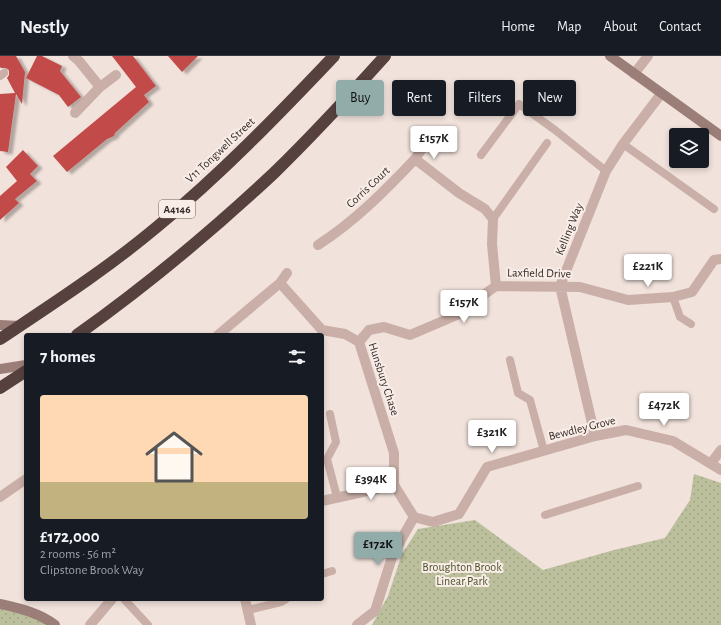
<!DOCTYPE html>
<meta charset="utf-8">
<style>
:root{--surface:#171b24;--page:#20242c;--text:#f1f3f6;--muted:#9ea1a6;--line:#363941;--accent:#92acaa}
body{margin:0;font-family:"Alegreya Sans",sans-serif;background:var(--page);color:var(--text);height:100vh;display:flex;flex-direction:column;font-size:15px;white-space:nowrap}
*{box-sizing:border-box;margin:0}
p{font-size:13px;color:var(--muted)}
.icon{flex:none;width:22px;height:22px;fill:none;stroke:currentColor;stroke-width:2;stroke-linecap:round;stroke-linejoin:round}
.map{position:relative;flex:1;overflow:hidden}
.drawer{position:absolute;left:24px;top:277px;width:300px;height:268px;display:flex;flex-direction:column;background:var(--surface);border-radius:4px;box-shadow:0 2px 6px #0003}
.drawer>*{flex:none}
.top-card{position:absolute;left:336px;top:24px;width:325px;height:36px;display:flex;gap:8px}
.controls{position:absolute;left:669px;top:72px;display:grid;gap:8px}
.controls a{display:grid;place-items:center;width:40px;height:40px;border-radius:4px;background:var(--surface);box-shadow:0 2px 6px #0003;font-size:20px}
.price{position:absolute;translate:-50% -34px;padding:0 9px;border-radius:4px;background:#fff;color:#222;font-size:13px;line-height:26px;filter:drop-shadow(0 1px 2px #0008)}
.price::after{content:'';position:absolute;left:50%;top:24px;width:12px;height:9px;margin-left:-6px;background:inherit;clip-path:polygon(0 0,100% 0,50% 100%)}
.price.current{background:var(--accent);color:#111}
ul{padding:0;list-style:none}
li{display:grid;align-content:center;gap:8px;height:212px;padding:0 16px}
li+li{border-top:1px solid var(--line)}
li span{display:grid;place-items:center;height:124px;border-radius:4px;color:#555}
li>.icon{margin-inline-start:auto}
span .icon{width:72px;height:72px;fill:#fffc;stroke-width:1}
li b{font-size:17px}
h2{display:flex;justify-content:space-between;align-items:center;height:48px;padding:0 16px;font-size:17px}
.pill{padding:0 14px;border-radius:4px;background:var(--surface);box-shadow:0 2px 6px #0003;font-size:14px;line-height:36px}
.pill.current{background:var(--accent);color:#111}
header{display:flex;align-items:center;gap:24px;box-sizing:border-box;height:56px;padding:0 20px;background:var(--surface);border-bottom:1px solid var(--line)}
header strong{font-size:19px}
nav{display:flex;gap:22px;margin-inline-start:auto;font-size:14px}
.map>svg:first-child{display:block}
.park{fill:url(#park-dots)}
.building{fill:#c24b49;filter:url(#shadow)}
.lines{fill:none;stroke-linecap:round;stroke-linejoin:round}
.lane{stroke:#c9afa8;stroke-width:8}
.street{stroke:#c9afa8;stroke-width:10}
.secondary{stroke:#9c7e79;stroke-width:10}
.highway{stroke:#56413f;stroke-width:12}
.labels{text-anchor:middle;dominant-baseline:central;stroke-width:4;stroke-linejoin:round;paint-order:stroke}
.shield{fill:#f9ede7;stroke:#706461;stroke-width:1}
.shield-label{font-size:11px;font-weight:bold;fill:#352928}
.street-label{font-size:12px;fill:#352928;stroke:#f9ede7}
.park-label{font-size:12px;fill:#4d532c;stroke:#f9ede7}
</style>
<header>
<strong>Nestly</strong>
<nav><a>Home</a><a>Map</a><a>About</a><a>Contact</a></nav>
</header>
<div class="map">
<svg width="721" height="569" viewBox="0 0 721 569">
<defs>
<pattern id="park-dots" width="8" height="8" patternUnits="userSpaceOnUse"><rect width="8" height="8" fill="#bbbf9c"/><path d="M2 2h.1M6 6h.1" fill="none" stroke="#a1a486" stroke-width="1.8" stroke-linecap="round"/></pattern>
<filter id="shadow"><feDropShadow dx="4.5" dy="2.5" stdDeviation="1" flood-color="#0004"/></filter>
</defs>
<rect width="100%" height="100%" fill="#f1e2db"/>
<!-- park -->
<path class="park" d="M694,418L721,427V569H372L388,540L402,498L418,473L475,464L543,514L614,494L665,482L690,444Z
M0,548L55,569H0Z"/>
<!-- building -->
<path class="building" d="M0,0H16L25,16L22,48L16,38L8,96L0,95V38L15,37L7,22L9,19V14L6,12H1L0,11Z
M37,0H42L62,10L60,15L81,41L68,51L59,39L26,22Z
M112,0H133L156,30L144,39L149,46L115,77L114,80L107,83L67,116L53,100L136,31Z
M168,0H198L182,16Z
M23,94L38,110L30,118L37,125L15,143L19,147L0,164V140L17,125L6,111Z"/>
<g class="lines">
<!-- lane -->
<path class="lane" d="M0,20L4,17
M623,88L714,153
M481,99L519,48L555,74L606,115
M493,163L547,87
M673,241L680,261L691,268
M510,304L518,337L530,344L544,395
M330,358L336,386L327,403L337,441
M545,459L638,430
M322,518L332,515
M124,543L148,569
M248,554L281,546L286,543"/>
<!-- street -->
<path class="street" d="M73,0L79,5L100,31
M634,18L648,0
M75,57L100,31L116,19
M415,103L428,84
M318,189C355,165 385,135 415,103L459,137L485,153L493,163L492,188L496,230
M280,227L287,217
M218,279L280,227L322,274L345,278L359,286L394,397V429
M359,286L369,274L384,271L410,279L464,256L479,242L496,230L580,231L628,244L673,241L692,236L714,204L721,203
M595,380L560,230L606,115L623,88L661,38
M711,407L721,394
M0,441L26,423
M322,445L394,429L414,461L433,466L459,458L487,411L595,380L626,374L673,385L721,414
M245,543L251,569
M90,569L112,543
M357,569L375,555L393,498L414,461"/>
<!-- secondary -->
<path class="secondary" d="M610,0L721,80
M0,269L20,270
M0,313L26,309
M0,548C19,552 40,557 55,569"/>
<!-- highway -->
<path class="highway" d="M77,279C146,230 212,175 274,117C312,80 349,40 385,0
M0,283C54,247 108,212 158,170C221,118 278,59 334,0
M0,332L26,315"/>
</g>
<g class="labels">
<!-- shield labels -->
<rect class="shield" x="159" y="144" width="36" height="18" rx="3"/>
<g class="shield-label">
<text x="177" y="153">A4146</text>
</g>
<!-- street labels -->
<g class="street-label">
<text transform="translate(220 94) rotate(-43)">V11 Tongwell Street</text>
<text transform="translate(368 131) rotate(-43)">Corris Court</text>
<text transform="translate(569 173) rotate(-68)">Kelling Way</text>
<text transform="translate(539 217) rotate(1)">Laxfield Drive</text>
<text transform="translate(384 323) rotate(72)">Hunsbury Chase</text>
<text transform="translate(582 372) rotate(-14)">Bewdley Grove</text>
</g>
<!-- park labels -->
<g class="park-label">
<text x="462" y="511">Broughton Brook<tspan x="462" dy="14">Linear Park</tspan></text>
</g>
</g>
</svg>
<div class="controls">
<a><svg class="icon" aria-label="layers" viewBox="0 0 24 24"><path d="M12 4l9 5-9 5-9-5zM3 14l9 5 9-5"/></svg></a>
</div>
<b class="price" style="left:434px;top:104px">£157K</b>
<b class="price" style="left:648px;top:232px">£221K</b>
<b class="price" style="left:464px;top:268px">£157K</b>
<b class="price" style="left:664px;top:371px">£472K</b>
<b class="price" style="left:492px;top:398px">£321K</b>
<b class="price" style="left:371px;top:445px">£394K</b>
<b class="price current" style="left:378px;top:510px">£172K</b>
<div class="top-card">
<a class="pill current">Buy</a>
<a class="pill">Rent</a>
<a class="pill">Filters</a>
<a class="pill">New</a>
</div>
<section class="drawer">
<h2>7 homes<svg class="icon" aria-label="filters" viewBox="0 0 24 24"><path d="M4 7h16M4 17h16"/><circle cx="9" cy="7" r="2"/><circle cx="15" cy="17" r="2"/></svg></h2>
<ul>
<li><span style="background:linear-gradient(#ffd9b3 70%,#c2b280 0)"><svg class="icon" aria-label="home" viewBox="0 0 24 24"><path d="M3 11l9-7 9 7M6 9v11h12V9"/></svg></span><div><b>£172,000</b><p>2 rooms · 56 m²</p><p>Clipstone Brook Way</p></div></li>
</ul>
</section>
</div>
